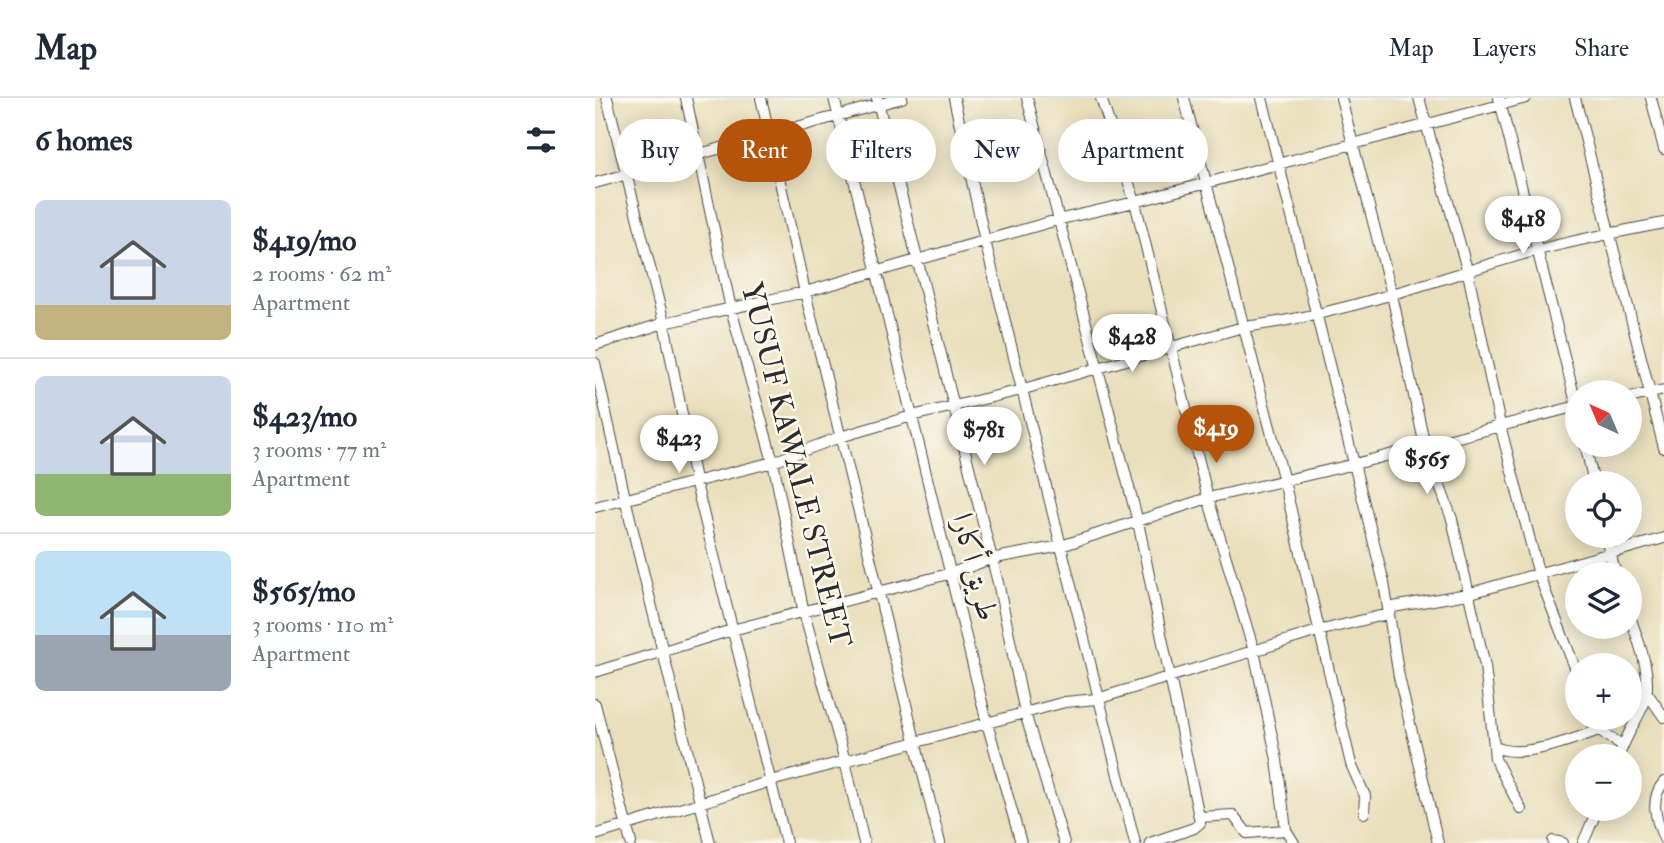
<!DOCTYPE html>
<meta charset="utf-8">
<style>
:root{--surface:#fff;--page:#f6f6f7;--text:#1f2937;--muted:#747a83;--line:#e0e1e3;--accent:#b45309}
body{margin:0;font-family:"IM FELL Double Pica",Amiri,serif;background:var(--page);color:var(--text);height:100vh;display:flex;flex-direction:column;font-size:26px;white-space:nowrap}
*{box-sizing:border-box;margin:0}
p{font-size:23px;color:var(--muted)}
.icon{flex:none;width:38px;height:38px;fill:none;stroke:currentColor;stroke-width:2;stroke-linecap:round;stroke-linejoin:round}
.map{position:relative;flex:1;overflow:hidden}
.sheet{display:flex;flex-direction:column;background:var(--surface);width:595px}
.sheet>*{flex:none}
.guide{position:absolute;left:21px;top:21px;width:665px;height:63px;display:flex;gap:14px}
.needle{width:46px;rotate:316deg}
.fabs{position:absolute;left:970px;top:282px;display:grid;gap:14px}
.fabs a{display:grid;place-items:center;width:77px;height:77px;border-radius:50%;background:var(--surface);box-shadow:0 4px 18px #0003;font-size:35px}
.price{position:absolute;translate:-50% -60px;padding:0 16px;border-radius:24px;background:#fff;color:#222;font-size:23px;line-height:46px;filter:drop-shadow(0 2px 4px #0008)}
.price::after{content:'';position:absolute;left:50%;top:42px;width:21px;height:16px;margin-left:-10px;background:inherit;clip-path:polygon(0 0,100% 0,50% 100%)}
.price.current{background:var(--accent);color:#fff}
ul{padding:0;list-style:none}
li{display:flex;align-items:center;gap:21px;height:175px;padding:0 35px}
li+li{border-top:2px solid var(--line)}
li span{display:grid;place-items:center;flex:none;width:196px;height:140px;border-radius:10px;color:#555}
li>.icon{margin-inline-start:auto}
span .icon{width:84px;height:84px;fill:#fffc;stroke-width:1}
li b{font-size:30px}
h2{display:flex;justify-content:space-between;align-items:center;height:84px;padding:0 35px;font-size:30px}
.chip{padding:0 24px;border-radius:32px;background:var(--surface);box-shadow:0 4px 18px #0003;font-size:24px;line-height:63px}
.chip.current{background:var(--accent);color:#fff}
header{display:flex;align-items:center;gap:42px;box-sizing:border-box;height:98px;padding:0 35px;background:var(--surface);border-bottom:2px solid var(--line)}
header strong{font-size:33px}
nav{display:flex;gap:38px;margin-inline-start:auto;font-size:24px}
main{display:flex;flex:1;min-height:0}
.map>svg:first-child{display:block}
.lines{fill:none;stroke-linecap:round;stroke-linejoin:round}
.minor-casing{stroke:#484641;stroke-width:12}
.minor{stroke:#fff;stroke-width:10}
.labels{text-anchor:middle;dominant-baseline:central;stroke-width:5;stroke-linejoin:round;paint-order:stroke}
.street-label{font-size:30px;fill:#2b2b2b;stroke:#fbf7ec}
</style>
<header>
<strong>Map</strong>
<nav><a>Map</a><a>Layers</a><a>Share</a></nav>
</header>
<main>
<section class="sheet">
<h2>6 homes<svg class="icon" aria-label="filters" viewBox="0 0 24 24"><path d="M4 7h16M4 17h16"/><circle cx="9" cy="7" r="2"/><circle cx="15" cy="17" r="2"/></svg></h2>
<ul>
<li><span style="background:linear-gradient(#c9d6e8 75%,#c2b280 0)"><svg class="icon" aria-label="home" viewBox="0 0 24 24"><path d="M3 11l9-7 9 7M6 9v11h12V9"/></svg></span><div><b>$419/mo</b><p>2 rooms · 62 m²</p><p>Apartment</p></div></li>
<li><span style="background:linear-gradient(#c9d6e8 70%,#8fb573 0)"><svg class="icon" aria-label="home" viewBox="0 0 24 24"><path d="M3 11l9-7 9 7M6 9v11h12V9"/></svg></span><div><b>$423/mo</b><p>3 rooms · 77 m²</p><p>Apartment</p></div></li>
<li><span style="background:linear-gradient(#bfe0f5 60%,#9aa5b1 0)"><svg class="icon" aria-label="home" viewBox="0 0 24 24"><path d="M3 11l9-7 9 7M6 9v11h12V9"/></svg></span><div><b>$565/mo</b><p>3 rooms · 110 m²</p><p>Apartment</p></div></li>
</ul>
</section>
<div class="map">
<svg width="1069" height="745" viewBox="0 0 1069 745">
<rect width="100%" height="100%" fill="#fbf7ec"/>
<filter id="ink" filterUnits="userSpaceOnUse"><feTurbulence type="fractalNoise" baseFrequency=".0143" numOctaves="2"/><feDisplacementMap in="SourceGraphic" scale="14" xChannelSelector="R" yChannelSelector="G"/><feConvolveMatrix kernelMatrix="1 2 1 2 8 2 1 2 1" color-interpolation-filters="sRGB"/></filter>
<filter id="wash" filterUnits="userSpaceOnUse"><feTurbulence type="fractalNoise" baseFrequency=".00686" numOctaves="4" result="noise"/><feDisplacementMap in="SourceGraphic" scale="28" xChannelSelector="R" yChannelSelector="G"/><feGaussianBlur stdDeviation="1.57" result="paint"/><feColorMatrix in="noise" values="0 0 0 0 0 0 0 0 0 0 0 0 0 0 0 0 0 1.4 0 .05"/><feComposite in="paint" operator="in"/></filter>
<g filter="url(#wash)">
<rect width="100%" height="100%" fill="#e9dfbc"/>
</g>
<g filter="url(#ink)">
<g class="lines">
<defs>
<path id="minor" d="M12,0L69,225L100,382L191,745
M91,0L136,211L178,364L209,515L250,663L269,745
M166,0L210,194L345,745
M239,0L392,625L426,745
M282,0L404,489L430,615L469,745
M359,0L390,143L540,745
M432,0L543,424L604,719L605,725L599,730L555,745
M506,0L540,104L613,400L659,553L682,662L691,732L699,745
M589,0L689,383L756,666L770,698L769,715
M667,0L789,485L804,579L843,745
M746,0L797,197L830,348L857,421L890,568L899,648C923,663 979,641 1004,632L1027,647
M824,0L873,175L905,327L944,477L982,575
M904,0L982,309
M980,0L1069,350
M1056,0L1069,51
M0,85L307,0
M0,247L69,225L210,194L462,122L540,104L931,0
M0,265L30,400L115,745
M1034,300L1069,292
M990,346L999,385
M0,409L178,364L245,339L317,318L418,294L648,229C750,217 846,179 943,152C985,141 1027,133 1069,125
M1010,438L1021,476
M0,574L137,532L357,475L395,461L466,448L613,400L760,366L982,308
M1052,595L1069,619
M0,606L36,745
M999,620L1004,632
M899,648L900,661L926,711
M1024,658C1030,640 1040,625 1048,608C1060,581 1043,542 1034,516
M1069,684C1054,701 1061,722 1069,741
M604,719L638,717L652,735L691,732
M0,737L176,683L470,604L502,601L723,533L793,516L798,509L872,496L1069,440
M958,743L968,745
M988,745L1003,710"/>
</defs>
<!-- minor casing -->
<use href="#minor" class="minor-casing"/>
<!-- minor -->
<use href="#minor" class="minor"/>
</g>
</g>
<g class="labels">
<!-- street labels -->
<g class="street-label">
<text transform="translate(201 367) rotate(76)">YUSUF KAWALE STREET</text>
<text transform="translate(380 469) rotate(76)">طريق أكارا</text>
</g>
</g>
</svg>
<div class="fabs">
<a><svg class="needle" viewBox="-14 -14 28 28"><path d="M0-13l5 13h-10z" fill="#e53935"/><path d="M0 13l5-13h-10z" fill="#747a83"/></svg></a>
<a><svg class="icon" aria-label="locate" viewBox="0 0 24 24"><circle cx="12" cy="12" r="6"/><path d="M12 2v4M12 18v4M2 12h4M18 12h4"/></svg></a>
<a><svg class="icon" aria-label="layers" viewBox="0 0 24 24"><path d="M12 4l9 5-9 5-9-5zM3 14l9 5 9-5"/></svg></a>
<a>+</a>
<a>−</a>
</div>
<b class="price" style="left:928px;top:158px">$418</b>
<b class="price" style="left:537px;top:276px">$428</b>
<b class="price current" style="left:621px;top:367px">$419</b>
<b class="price" style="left:389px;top:369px">$781</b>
<b class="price" style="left:84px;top:377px">$423</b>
<b class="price" style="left:832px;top:398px">$565</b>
<div class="guide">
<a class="chip">Buy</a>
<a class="chip current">Rent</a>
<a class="chip">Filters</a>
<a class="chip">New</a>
<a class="chip">Apartment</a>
</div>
</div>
</main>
